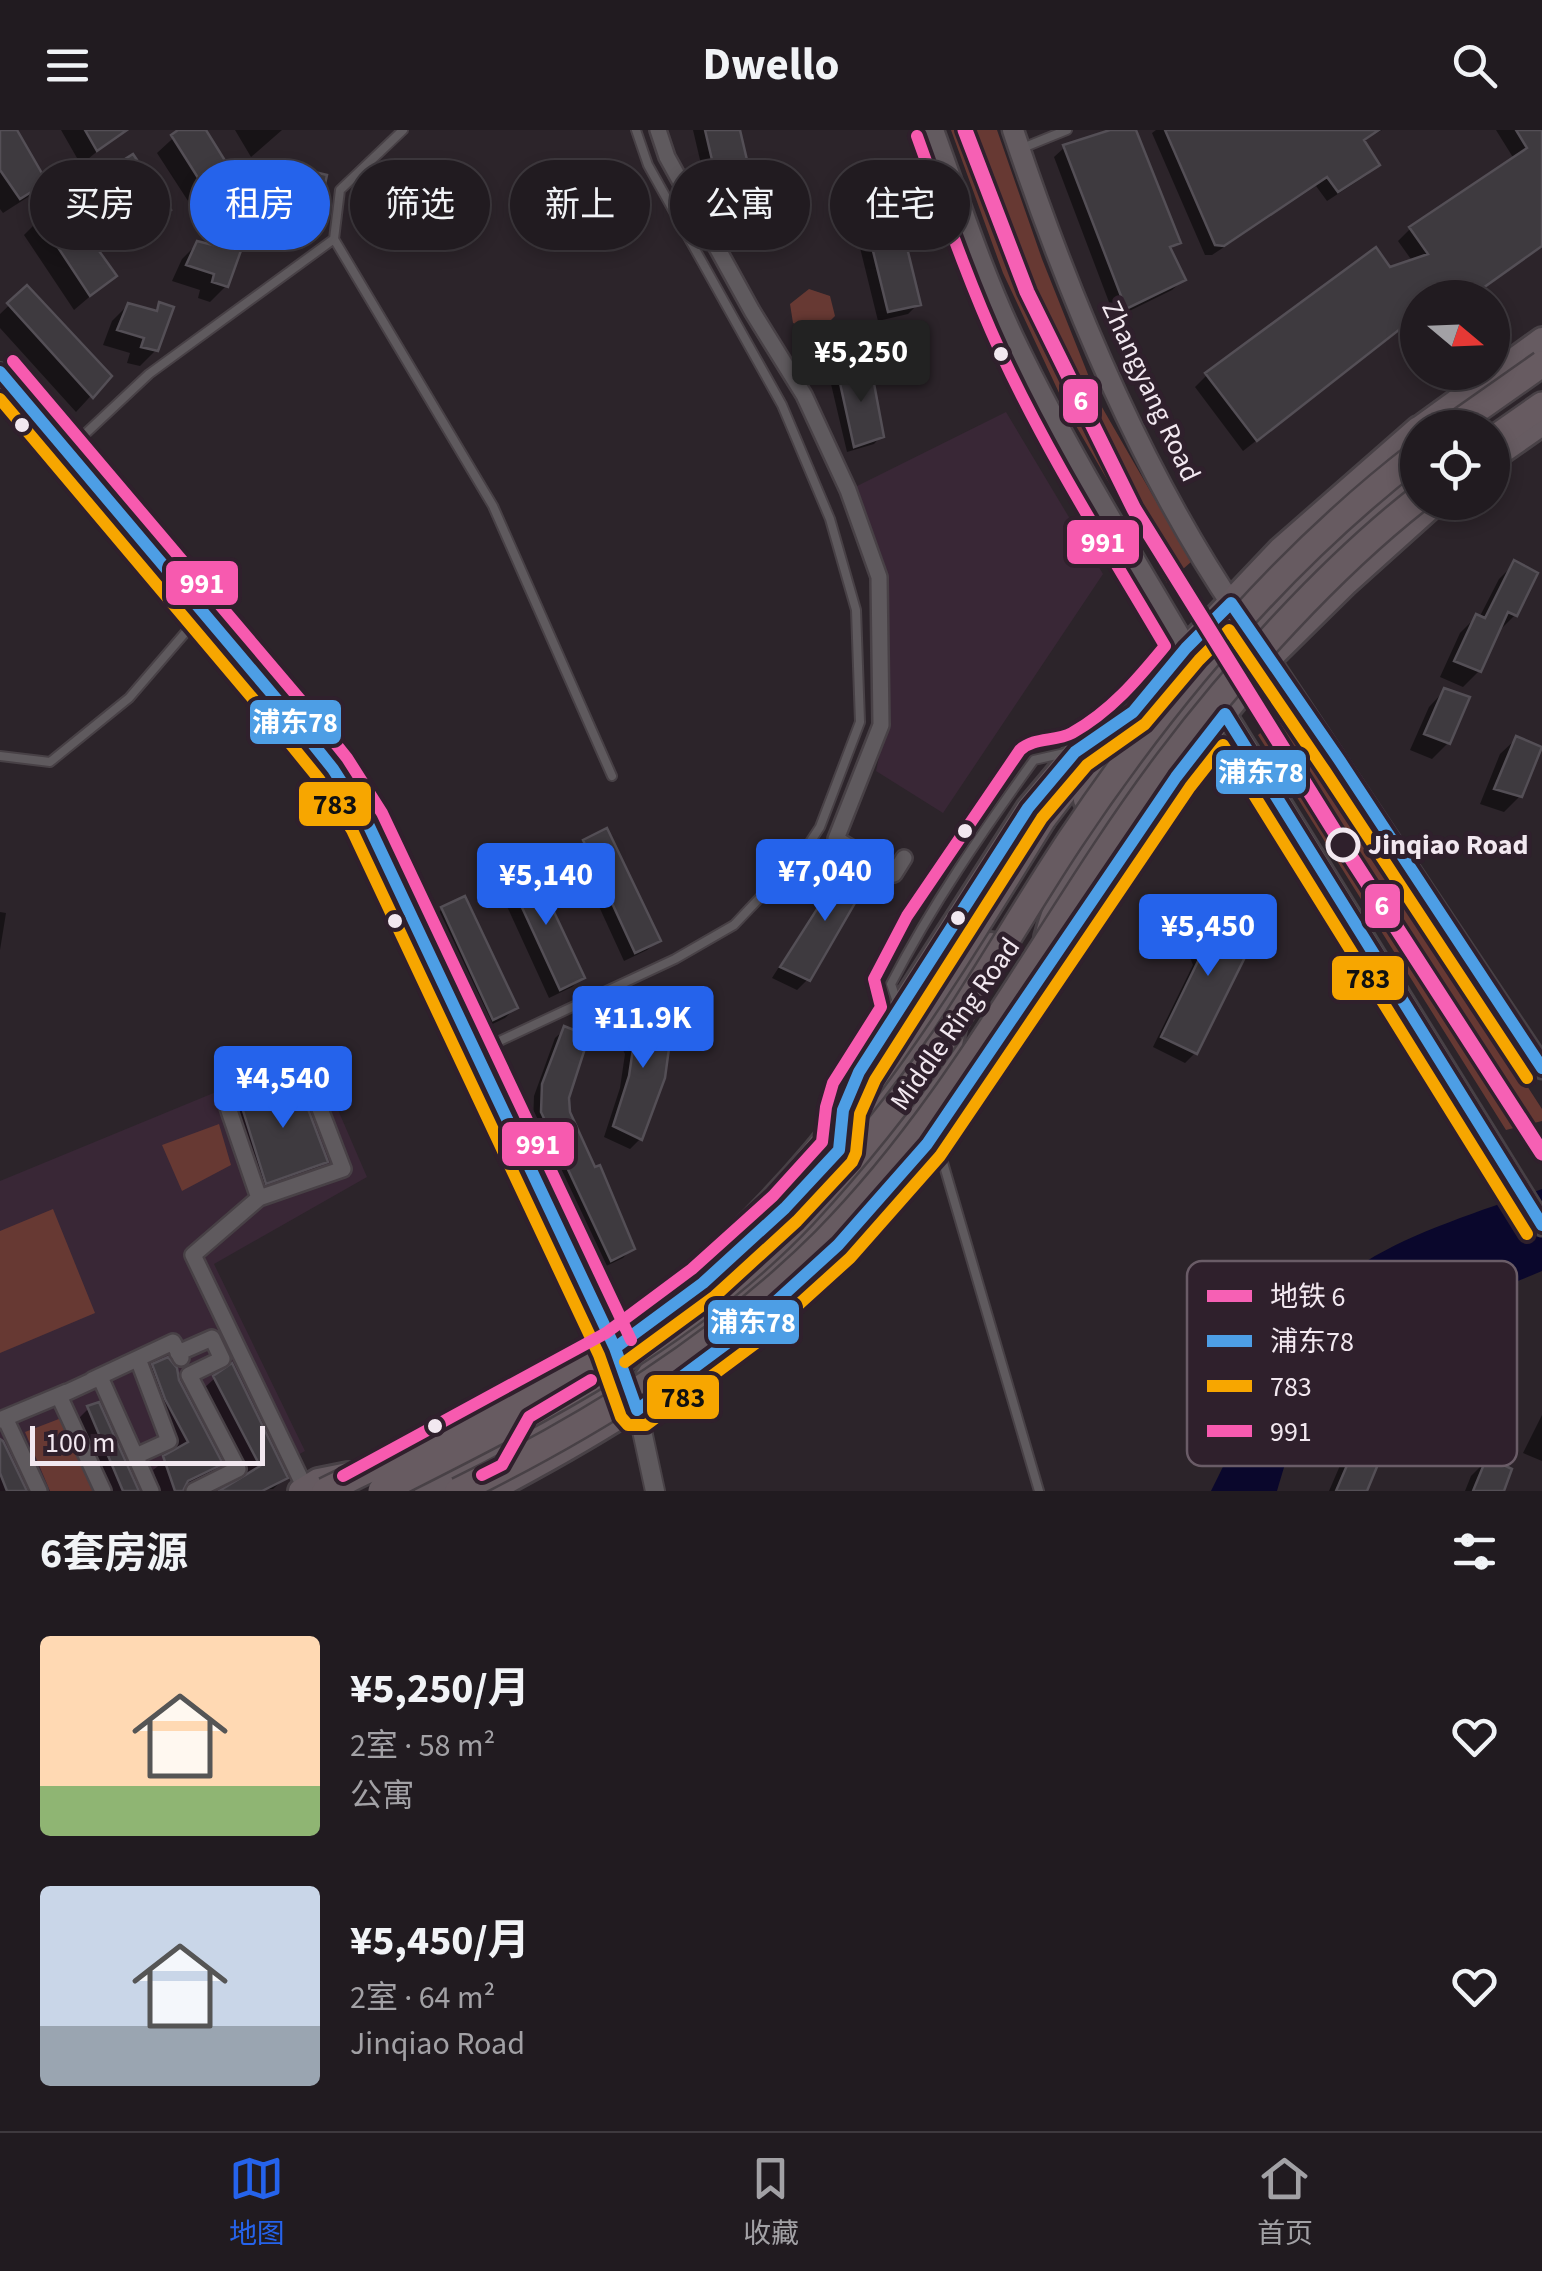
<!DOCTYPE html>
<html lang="zh">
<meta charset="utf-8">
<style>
:root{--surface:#211b20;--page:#292429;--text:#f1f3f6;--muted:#a2a1a5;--line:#3e393e;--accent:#2563eb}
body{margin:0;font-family:"Source Sans 3","Noto Sans SC",sans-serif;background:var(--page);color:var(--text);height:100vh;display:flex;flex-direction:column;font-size:38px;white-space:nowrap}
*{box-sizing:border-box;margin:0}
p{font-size:32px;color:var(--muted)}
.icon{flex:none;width:55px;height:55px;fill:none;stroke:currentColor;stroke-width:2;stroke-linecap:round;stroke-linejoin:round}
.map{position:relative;height:1361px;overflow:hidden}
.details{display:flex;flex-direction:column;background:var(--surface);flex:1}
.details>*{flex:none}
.guide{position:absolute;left:30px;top:30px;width:1000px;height:90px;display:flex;gap:20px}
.needle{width:65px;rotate:109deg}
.tools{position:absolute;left:1400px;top:150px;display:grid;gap:20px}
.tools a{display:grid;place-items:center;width:110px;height:110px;border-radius:50%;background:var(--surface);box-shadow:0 5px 15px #0003,0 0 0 2px var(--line);font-size:50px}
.scale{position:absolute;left:30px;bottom:25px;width:235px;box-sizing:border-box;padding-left:10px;border:5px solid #f2e8f0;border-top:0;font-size:28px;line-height:35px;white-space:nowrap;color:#f2e8f0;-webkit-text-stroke:8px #2f202c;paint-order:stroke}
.price{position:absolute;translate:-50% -85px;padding:0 22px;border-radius:10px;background:var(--accent);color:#fff;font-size:32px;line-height:65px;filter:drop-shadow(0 2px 5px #0008)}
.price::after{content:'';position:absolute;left:50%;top:60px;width:30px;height:22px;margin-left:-15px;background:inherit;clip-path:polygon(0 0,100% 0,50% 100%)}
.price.selected{background:#222;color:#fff}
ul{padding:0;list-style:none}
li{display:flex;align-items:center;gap:30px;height:250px;padding:0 40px}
li span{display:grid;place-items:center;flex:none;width:280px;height:200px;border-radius:10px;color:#555}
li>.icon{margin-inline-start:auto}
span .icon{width:120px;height:120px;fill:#fffc;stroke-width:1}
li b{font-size:42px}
h2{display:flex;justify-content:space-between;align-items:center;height:120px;padding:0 40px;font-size:42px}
.pill{padding:0 35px;border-radius:45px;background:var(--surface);box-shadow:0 5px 15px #0003,0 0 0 2px var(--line);font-size:35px;line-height:90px}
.pill.selected{background:var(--accent);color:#fff}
header{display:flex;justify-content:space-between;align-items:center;height:130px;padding:0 40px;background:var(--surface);font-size:45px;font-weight:700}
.tabs{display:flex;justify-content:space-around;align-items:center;height:140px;border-top:2px solid var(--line);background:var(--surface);font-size:28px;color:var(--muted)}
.tabs a{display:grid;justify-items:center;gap:5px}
.tabs .selected{color:var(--accent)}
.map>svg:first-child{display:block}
.built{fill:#392736}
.green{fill:#673933}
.water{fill:#0a072c}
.shadow{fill:#0007;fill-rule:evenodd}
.building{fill:#3e3a3f;stroke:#544f56;stroke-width:2.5}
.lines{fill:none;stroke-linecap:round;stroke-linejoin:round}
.service-casing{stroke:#484146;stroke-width:12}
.minor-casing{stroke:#484146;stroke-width:20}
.tertiary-casing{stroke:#484146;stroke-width:22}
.secondary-casing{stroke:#484146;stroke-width:25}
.primary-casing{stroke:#484146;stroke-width:28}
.trunk-casing{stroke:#484146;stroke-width:30}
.service{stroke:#5f5a5e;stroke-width:8}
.minor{stroke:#5f5a5e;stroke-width:15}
.tertiary{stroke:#5f5a5e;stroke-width:18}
.secondary{stroke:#635b60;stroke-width:20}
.primary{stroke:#665b61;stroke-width:22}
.trunk{stroke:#675b61;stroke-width:25}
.trunk-bridge-casing{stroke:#484146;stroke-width:30;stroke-linecap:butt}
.trunk-bridge{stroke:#675b61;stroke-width:25}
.bus-1-casing{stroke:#2f202c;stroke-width:20}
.bus-2-casing{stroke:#2f202c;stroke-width:20}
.bus-3-casing{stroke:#2f202c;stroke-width:20}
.bus-1{stroke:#4d9ee5;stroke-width:12}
.bus-2{stroke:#f7a600;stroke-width:12}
.bus-3{stroke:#f75aaf;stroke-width:12}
.metro-1-casing{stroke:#2f202c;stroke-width:22}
.metro-1{stroke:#f660b4;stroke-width:15}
.bus-dot{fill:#f2e8f0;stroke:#2f202c;stroke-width:4}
.stop-dot{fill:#2f202c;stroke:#f2e8f0;stroke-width:5}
.labels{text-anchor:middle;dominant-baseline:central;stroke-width:10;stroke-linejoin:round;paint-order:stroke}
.street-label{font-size:28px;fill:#f2e8f0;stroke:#2f202c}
.stop-label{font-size:28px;font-weight:bold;fill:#f2e8f0;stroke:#2f202c;text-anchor:start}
.key{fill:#2f202c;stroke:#6a5c67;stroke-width:2.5}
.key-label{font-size:28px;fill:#f2e8f0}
.line-badge{stroke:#2f202c;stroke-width:4}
.badge-label{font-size:28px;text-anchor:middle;font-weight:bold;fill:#fff}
.pale-badge-label{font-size:28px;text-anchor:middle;font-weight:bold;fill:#111}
</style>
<header><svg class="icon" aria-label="menu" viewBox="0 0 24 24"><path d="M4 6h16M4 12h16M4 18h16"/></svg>Dwello<svg class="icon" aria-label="search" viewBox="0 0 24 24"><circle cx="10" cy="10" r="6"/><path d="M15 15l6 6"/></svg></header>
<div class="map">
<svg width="1542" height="1361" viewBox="0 0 1542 1361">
<rect width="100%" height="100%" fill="#2c242a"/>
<!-- built -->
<path class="built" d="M1006,282L1103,444L943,683L876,641L886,595V458L843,363Z
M313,922L367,1047L214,1134L305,1321L232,1361H0V1051Z"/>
<!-- green -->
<path class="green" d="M951,0H997L1042,129L1099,272L1191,432L1167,453L1068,282L1003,143Z
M809,159L830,166L835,186L818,203L793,193L790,174Z
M1285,583L1542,979V991L1506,1000L1258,605Z
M219,994L231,1035L182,1061L162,1015Z
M53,1079L95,1183L0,1223V1101Z
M64,1287L96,1361H50L25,1302Z"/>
<!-- water -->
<path class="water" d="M1542,1059V1141C1464,1175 1373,1188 1318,1260C1297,1289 1287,1328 1277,1361H1211C1246,1291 1292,1184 1358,1137C1404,1104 1487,1079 1542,1059Z"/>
<!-- shadow -->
<path class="shadow" d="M5,0H14L44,51L28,67L3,83L0,79V3Z
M61,0H118L120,2L81,35Z
M182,0H203L238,58L201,91L157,23Z
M235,0H282L251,27Z
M693,0H737L759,89L748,99L718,106L717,103L750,95V90L716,98Z
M1118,0H1133L1178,112L1169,121L1183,150L1172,160L1115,188L1054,27L1065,17Z
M1156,0H1382L1362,12L1377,35L1367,45L1327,71L1316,56L1212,125H1205L1152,3Z
M1496,0H1542V117L1470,168H1418L1406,193L1243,321L1195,257L1207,245L1390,140L1413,132L1398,111L1410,99L1514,29Z
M282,37L318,76L302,91L257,79L266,52ZM273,51H278L269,76L264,75Z
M108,43L168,79L128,112L92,59Z
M861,66L918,174L908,184L878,191L850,77Z
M40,89L114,146L74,180L24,105Z
M198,113L221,120L229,113L226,156L210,172L198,168L200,160L172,151L182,129Z
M27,158L109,246L76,282L0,198V184Z
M128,175L152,183L160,175L156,220L140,236L127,233L130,223L103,215L112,191Z
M839,247L881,306L874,314L847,322L831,254Z
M1514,434L1515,485L1499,501L1479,541L1463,557L1440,547L1460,503L1476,487L1479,488L1499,449Z
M1444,561L1448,613L1432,629L1410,620L1429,577Z
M1516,609L1520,666L1504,682L1480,674L1500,624Z
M584,712L658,810L647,820L624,831L574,722Z
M845,738L808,849L797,860L772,848L835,748Z
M509,749L582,847L572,857L549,868L499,759Z
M442,779L515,878L505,888L482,899L432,789Z
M0,782L6,783L0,820Z
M1199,788L1247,817L1195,923L1185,933L1153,917L1193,835L1184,812L1188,799Z
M647,874L640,1009L630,1019L604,1007L620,958L625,924L614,902Z
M565,899L567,983L632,1118L623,1128L602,1138L533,993L534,966L555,908Z
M241,973L325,1032L321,1036L262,1056L237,978Z
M153,1236L177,1251L220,1334L208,1345L181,1361H160L153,1340L176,1322L142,1248Z
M215,1248L285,1348L273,1359L225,1361L249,1348L203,1259Z
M89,1278L136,1361H107L77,1290Z
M1542,1285V1331L1523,1323Z
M1364,1301V1361H1329L1348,1317Z
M0,1312L25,1361H0Z
M1487,1330L1501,1361H1465L1471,1346Z"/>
<!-- building -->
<path class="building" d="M0,0H17L47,52L20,69L0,40Z
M85,0H127L97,21Z
M178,0H206L242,58L217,78L171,5Z
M705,0H740L761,90L728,98Z
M1110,0H1136L1181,113L1170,117L1186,150L1126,179L1063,15Z
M1165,0H1379L1364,10L1380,35L1338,62L1327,47L1224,116L1215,115Z
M1516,0H1542V116L1469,168H1458L1452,160L1418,168V185L1257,311L1205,243L1376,117L1390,137L1428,124L1409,97L1527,18Z
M133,24L171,80L145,99L106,41Z
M281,34L327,45L320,77L271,64Z
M891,52L921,175L888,182L859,64Z
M64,72L117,146L90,166L38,87Z
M228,110L243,115L228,157L212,152L214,144L186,135L197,111L225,118Z
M27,155L112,246L93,268L7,173Z
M159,172L174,177L158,221L141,217L144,208L117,200L128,173L157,181Z
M870,232L884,307L854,317L838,244Z
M1514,430L1538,443L1517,486L1508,482L1481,542L1454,531L1476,484L1485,488Z
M1444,558L1470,567L1450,614L1424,604Z
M1516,606L1542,617L1522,667L1494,659Z
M607,698L661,811L635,823L583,710Z
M532,735L585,848L560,860L508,747Z
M845,735L870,747L810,851L780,837Z
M465,766L518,878L493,890L441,777Z
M1208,780L1227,783L1234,794L1244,792L1250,817L1197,924L1161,907L1202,823L1194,808L1193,793Z
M648,871L670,911L665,948L642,1010L613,996L629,946L634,912L622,890Z
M564,896L589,906L569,968L570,982L595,1037L600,1035L635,1119L611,1131L541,982L542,954Z
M296,947L328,1032L266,1054L240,971Z
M168,1227L177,1238L179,1250L223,1334L188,1351L183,1361H175L163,1326L188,1312L165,1269L152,1234Z
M232,1233L288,1348L262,1361H219L260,1336L213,1246Z
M99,1272L139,1361H123L87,1276Z
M1363,1298L1388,1310L1367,1361H1336Z
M0,1309L3,1311L27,1361H7L0,1343Z
M1487,1327L1512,1339L1504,1361H1473Z"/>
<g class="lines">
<defs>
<path id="service" d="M1020,19L1067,0
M334,109L493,376L612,646
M68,320L149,244L334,109L340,60L403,0
M0,626L50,632L129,568L203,482
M898,875L891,854C932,775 982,702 1034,630L1065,623
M476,922L675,829L734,795L805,720L820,697L860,592L856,480L830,389L782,275L648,35L636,0
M930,1017L942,1029L1039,1361"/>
<path id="minor" d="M658,0L667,27L752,181L804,265L848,360L879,447L881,595L836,709L894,744L904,728
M259,1068L343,1039L302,932L224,966L259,1068L193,1125L305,1358
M178,1223L212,1208L222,1229L189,1245L238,1339L194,1361
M92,1250L173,1212L181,1228
M5,1288L39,1361
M0,1290L67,1262
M136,1326L169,1311L138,1229
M103,1361L59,1266L100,1247L151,1361"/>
<path id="tertiary" d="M0,242L289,584L333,639L367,692L406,780L615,1218L641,1296L655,1361"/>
<path id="secondary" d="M933,0C960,74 984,149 1019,220C1071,327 1134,428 1194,531
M1013,0C1067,162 1141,341 1237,482
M1262,519L1542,938
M1219,573L1542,1095"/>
<path id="primary" d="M1419,298L1542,209
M1492,329L1542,294
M1234,543L1263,491L1418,347
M1085,670L1133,582L1186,518L1280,419L1418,298
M1046,807C1076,695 1173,623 1220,520
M842,988L849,959L859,942L1028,678L1075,622L1110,598
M866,1031L862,1043L948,930L955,894
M885,1061L927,1014L1176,647L1225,584L1269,530L1347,453L1437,372
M739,1120L785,1078L885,970L991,814
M642,1257C658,1218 701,1200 731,1174C777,1132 821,1090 862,1043
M300,1361L318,1350L348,1344
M426,1361L599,1267L612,1247L614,1227
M490,1361C597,1305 697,1244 786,1163"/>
<path id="trunk" d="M1492,310L1542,275
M1043,689L1085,634L1133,582"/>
</defs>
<!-- service casing -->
<use href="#service" class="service-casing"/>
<!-- minor casing -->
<use href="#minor" class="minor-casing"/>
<!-- tertiary casing -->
<use href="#tertiary" class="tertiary-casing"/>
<!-- secondary casing -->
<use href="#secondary" class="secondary-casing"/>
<!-- primary casing -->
<use href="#primary" class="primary-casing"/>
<!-- trunk casing -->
<use href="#trunk" class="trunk-casing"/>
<!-- service -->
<use href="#service" class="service"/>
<!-- minor -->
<use href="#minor" class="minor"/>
<!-- tertiary -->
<use href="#tertiary" class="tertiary"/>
<!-- secondary -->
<use href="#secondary" class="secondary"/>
<!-- primary -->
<use href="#primary" class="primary"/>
<!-- trunk -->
<use href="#trunk" class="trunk"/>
<defs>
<path id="trunk-bridge" d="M1451,298L1542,234
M325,1361C431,1309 541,1260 637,1191C818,1059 927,876 1043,689
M381,1361C531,1285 686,1209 803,1085C854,1030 902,970 945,908C988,843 1027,775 1070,710C1166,566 1281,430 1418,324
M458,1361C591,1295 719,1217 825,1111C965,970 1050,789 1168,632C1235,543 1330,438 1418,369"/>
</defs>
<!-- trunk-bridge casing -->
<use href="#trunk-bridge" class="trunk-bridge-casing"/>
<!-- trunk-bridge -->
<use href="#trunk-bridge" class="trunk-bridge"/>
<defs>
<path id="bus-1" d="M0,242L289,584L333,639L367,692L615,1218L637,1280L746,1199L838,1115L927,1014L1176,647L1225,584L1542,1095
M615,1218L703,1153L785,1078L839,1020L843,980L859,942L1028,678L1075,622L1133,582L1186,518L1231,473L1340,631L1542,938"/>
<path id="bus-2" d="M0,269L275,595L319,649L352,700L599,1225L621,1287L628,1295H646L756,1213L850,1128L940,1026L1190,657L1223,615L1527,1104
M625,1232L715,1166L797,1091L852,1032L856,1023L860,984L875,950L1042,688L1087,635L1145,594L1199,530L1229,500L1325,641L1527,948"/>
<path id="bus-3" d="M13,231L303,573L347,628L382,683L631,1210
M482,1345L502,1335L529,1287L591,1250
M343,1346L606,1203L692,1139L773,1066L822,1012L826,977L833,953L881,877L874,849L907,786L1020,620C1034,607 1055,612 1072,603C1111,581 1137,550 1165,516C1108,419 1047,323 1000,221C968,151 943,78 917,6"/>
</defs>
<!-- bus-1 casing -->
<use href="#bus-1" class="bus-1-casing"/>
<!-- bus-2 casing -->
<use href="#bus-2" class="bus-2-casing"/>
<!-- bus-3 casing -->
<use href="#bus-3" class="bus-3-casing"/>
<!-- bus-1 -->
<use href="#bus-1" class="bus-1"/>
<!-- bus-2 -->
<use href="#bus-2" class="bus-2"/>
<!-- bus-3 -->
<use href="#bus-3" class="bus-3"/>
<defs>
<path id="metro-1" d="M965,0L1027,162L1134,379L1343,715L1542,1023"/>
</defs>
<!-- metro-1 casing -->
<use href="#metro-1" class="metro-1-casing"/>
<!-- metro-1 -->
<use href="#metro-1" class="metro-1"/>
</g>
<!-- markers -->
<g class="bus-dot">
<circle cx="1001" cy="224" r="9"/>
<circle cx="22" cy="295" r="9"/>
<circle cx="965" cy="701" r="9"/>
<circle cx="958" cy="788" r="9"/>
<circle cx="395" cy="791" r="9"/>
<circle cx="435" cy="1296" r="9"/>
</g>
<circle class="stop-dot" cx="1343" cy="715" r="15"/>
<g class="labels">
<!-- street labels -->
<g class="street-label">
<text transform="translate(1151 261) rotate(65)">Zhangyang Road</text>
<text transform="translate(955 894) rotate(-55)">Middle Ring Road</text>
</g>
<!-- stop labels -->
<g class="stop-label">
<text x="1368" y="715">Jinqiao Road</text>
</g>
</g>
<!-- legend -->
<rect x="1187" y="1131" width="330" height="205" rx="15" class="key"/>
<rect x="1207" y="1160" width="45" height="12" fill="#f660b4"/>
<rect x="1207" y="1205" width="45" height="12" fill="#4d9ee5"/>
<rect x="1207" y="1250" width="45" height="12" fill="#f7a600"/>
<rect x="1207" y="1295" width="45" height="12" fill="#f75aaf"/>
<g class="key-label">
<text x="1270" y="1176">地铁 6</text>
<text x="1270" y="1221">浦东78</text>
<text x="1270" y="1266">783</text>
<text x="1270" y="1311">991</text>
</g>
<g class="line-badge">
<rect x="1061" y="247" width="39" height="48" rx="10" fill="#f660b4"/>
<rect x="1065" y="388" width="76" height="48" rx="10" fill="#f75aaf"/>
<rect x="164" y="429" width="76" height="48" rx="10" fill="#f75aaf"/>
<rect x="248" y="568" width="95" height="48" rx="10" fill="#4d9ee5"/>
<rect x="1214" y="618" width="94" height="48" rx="10" fill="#4d9ee5"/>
<rect x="297" y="650" width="76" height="48" rx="10" fill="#f7a600"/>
<rect x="1363" y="752" width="39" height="48" rx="10" fill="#f660b4"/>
<rect x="1330" y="824" width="76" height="48" rx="10" fill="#f7a600"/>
<rect x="500" y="990" width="76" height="48" rx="10" fill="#f75aaf"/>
<rect x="706" y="1168" width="95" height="48" rx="10" fill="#4d9ee5"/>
<rect x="645" y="1243" width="76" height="48" rx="10" fill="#f7a600"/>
</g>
<g class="badge-label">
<text x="1081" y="280">6</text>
<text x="1103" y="422">991</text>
<text x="202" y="463">991</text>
<text x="295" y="602">浦东78</text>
<text x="1261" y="652">浦东78</text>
<text x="1382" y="785">6</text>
<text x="538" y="1024">991</text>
<text x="753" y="1202">浦东78</text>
</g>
<g class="pale-badge-label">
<text x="335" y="684">783</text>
<text x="1368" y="858">783</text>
<text x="683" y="1277">783</text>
</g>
</svg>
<div class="tools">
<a><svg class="needle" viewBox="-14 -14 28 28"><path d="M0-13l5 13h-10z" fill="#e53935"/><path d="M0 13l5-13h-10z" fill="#a2a1a5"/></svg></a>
<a><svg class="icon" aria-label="locate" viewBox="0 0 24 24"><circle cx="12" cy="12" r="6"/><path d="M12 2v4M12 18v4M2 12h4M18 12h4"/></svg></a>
</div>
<div class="scale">100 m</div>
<b class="price selected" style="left:861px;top:275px">¥5,250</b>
<b class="price" style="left:825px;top:794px">¥7,040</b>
<b class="price" style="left:546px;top:798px">¥5,140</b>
<b class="price" style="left:1208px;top:849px">¥5,450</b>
<b class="price" style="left:643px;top:941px">¥11.9K</b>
<b class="price" style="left:283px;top:1001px">¥4,540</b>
<div class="guide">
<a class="pill">买房</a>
<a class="pill selected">租房</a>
<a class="pill">筛选</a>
<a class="pill">新上</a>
<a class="pill">公寓</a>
<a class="pill">住宅</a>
</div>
</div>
<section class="details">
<h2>6套房源<svg class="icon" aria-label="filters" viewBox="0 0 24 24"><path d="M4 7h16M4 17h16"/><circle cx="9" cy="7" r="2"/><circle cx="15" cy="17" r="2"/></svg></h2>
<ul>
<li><span style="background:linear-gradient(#ffd9b3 75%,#8fb573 0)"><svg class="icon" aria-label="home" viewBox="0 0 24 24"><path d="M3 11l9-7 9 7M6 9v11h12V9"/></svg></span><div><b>¥5,250/月</b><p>2室 · 58 m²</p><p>公寓</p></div><svg class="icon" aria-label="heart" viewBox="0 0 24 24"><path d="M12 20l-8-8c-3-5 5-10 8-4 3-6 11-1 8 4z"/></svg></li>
<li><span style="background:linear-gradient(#c9d6e8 70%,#9aa5b1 0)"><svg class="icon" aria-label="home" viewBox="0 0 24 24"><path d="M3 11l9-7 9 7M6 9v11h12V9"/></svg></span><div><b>¥5,450/月</b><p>2室 · 64 m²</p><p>Jinqiao Road</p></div><svg class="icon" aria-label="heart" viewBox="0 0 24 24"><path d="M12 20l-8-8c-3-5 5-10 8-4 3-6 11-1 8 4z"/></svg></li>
</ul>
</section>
<nav class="tabs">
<a class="selected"><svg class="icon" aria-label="map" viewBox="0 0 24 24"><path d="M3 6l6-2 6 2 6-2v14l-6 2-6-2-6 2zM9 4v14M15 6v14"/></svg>地图</a>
<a><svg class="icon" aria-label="saved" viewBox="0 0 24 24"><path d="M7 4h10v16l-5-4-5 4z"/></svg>收藏</a>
<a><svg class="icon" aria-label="home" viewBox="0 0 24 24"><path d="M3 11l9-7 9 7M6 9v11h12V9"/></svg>首页</a>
</nav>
